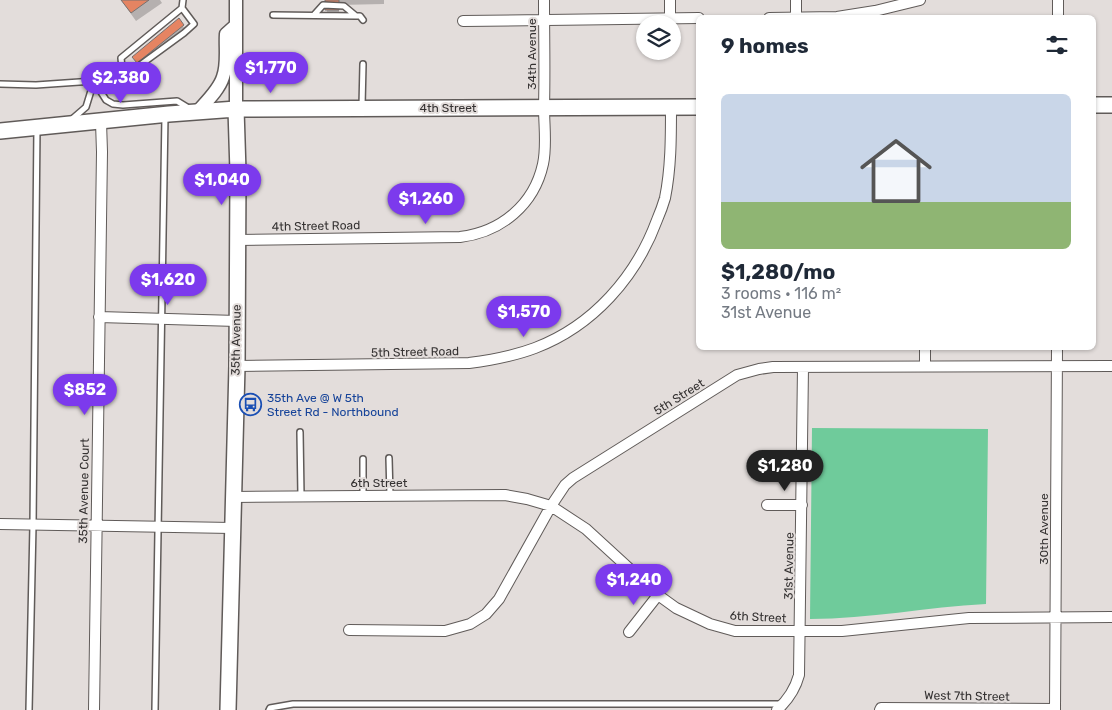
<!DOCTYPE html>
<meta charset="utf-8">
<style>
:root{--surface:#fff;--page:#f6f6f7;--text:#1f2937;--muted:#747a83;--accent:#7c3aed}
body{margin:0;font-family:Rubik,sans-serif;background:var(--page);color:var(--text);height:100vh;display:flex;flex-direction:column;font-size:19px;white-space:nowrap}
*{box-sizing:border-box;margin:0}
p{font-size:16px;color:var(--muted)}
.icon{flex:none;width:28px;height:28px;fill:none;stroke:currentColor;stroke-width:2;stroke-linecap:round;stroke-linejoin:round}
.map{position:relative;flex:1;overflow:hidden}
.panel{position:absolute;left:696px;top:15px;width:400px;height:335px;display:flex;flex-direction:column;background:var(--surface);border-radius:8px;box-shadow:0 1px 4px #0004}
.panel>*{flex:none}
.tools{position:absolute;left:636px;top:15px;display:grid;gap:10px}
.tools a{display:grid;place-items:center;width:45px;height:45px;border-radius:50%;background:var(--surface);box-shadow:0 1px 4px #0004;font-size:25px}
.price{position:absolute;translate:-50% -42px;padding:0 11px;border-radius:18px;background:var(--accent);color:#fff;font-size:16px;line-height:32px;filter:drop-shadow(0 1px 2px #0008)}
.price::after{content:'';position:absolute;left:50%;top:30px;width:15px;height:11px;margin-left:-8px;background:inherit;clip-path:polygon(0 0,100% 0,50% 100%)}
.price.selected{background:#222;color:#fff}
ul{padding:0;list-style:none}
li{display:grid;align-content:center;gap:10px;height:265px;padding:0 25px}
li span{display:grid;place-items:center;height:155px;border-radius:8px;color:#555}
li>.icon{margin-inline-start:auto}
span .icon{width:90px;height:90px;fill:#fffc;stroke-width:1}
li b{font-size:21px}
h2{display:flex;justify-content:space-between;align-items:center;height:60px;padding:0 25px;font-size:21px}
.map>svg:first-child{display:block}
.green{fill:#6fcb9b}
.shadow{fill:#0003}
.building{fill:#e58462;stroke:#767170}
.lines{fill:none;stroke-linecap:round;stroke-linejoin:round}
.service-casing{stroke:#605b59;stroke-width:8}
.minor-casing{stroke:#605b59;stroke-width:12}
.tertiary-casing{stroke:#605b59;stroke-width:15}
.secondary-casing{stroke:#605b59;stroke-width:18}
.service{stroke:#fff;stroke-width:5}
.minor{stroke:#fff;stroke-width:10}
.tertiary{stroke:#fff;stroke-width:12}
.secondary{stroke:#fff;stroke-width:15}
.labels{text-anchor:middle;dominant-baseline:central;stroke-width:4;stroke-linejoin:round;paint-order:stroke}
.street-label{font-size:12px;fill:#353232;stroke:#e3dddb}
.transit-label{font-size:12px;fill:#164399;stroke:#e3dddb;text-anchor:start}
</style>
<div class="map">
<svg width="1112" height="710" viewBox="0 0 1112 710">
<rect width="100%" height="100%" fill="#e3dddb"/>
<!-- green -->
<path class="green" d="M812,428L988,429L986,604C927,607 869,619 810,619Z"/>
<!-- shadow -->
<path class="shadow" d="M121,0H160L162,3L136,21Z
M325,0H384V4L339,5V12H327Z
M183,26L184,28L139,64L135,59Z"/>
<!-- building -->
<path class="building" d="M121,0H149L131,13Z
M325,0H339V10H325Z
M179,18L184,25L137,63L132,57Z"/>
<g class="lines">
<defs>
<path id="service" d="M273,15L356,16
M314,15L323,5L344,6L356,16H360L363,20
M122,68L132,71L184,33L194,24L182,8
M94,81L106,100L113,104L123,105L177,101L190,109
M0,84L36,85L94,81L122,68L121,58L182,8L183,0
M362,106L363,64
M71,120L86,107L94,81
M300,432L301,496
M389,458L390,496
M363,459V496
M29,710L33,525L37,128
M155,710L165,116
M269,710L270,708L293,704H782"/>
<path id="minor" d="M670,0V18
M796,0V17
M769,18L837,17L875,11L920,0
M1058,18V0
M463,21L699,18
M237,240L460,237C501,232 534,205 543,164C547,146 544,126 544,107C545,71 544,36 544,0
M99,317L237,321
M925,348V366
M237,366L469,363C492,360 514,356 535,348C593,326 636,277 657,220C660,213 663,205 665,198C671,168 671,138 671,107
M233,497L505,495L527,499L551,506L586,529L658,595L676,608L710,624L735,631H842L969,618L1112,617
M767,505H802
M0,524L232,528
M349,630L445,631L470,624L486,614L499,599L551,506L565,485L573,478L737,375L759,369L773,367L1112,366
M629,632L658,595
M94,710L102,152L101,122
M777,710C788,700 795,690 799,675L803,367
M880,710L881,708L1055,709
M1055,710L1057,348"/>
<path id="tertiary" d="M236,0V109
M197,112C206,102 219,90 223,77C228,64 225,47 226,34L236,25"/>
<path id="secondary" d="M1094,105H1112
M0,131L169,114L236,109L699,107
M228,710L237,366L238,172L236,109"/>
</defs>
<!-- service casing -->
<use href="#service" class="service-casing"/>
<!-- minor casing -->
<use href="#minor" class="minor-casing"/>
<!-- tertiary casing -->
<use href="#tertiary" class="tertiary-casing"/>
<!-- secondary casing -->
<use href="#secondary" class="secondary-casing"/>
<!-- service -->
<use href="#service" class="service"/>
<!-- minor -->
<use href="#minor" class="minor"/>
<!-- tertiary -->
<use href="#tertiary" class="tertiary"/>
<!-- secondary -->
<use href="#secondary" class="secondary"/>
</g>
<!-- icons -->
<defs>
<symbol id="bus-ring" viewBox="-11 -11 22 22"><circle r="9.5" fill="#e3dddb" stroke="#1a4fb4" stroke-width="1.5"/><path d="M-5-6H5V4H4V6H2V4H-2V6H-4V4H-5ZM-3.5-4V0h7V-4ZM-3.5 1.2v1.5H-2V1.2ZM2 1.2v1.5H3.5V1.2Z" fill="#1a4fb4"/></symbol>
</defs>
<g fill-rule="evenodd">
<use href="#bus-ring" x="238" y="392" width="25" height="25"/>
</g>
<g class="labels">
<!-- street labels -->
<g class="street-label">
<text transform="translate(532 54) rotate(-90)">34th Avenue</text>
<text x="448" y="108">4th Street</text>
<text transform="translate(316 226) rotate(-1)">4th Street Road</text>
<text transform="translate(236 340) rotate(-89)">35th Avenue</text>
<text transform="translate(415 352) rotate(-1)">5th Street Road</text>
<text transform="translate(679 397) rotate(-32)">5th Street</text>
<text x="379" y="483">6th Street</text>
<text transform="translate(84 491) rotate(-89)">35th Avenue Court</text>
<text transform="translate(1044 529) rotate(-90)">30th Avenue</text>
<text transform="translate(789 566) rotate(-89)">31st Avenue</text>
<text transform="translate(758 617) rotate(3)">6th Street</text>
<text transform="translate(967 696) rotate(1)">West 7th Street</text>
</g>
<!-- transit labels -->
<g class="transit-label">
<text x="267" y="398">35th Ave @ W 5th<tspan x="267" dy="14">Street Rd - Northbound</tspan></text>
</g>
</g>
</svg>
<div class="tools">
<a><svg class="icon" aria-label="layers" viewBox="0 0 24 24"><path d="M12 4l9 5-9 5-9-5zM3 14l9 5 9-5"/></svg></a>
</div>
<b class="price" style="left:271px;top:94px">$1,770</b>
<b class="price" style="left:121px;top:104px">$2,380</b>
<b class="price" style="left:222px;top:206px">$1,040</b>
<b class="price" style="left:426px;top:225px">$1,260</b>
<b class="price" style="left:168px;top:306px">$1,620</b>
<b class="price" style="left:524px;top:338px">$1,570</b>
<b class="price" style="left:85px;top:416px">$852</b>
<b class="price selected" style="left:785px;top:492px">$1,280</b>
<b class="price" style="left:634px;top:606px">$1,240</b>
<section class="panel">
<h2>9 homes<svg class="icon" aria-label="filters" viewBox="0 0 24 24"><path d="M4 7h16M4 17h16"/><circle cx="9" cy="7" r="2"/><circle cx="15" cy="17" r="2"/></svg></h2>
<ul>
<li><span style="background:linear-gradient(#c9d6e8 70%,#8fb573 0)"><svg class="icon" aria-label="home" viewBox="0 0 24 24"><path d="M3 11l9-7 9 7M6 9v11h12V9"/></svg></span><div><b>$1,280/mo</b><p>3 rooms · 116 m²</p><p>31st Avenue</p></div></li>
</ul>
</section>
</div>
